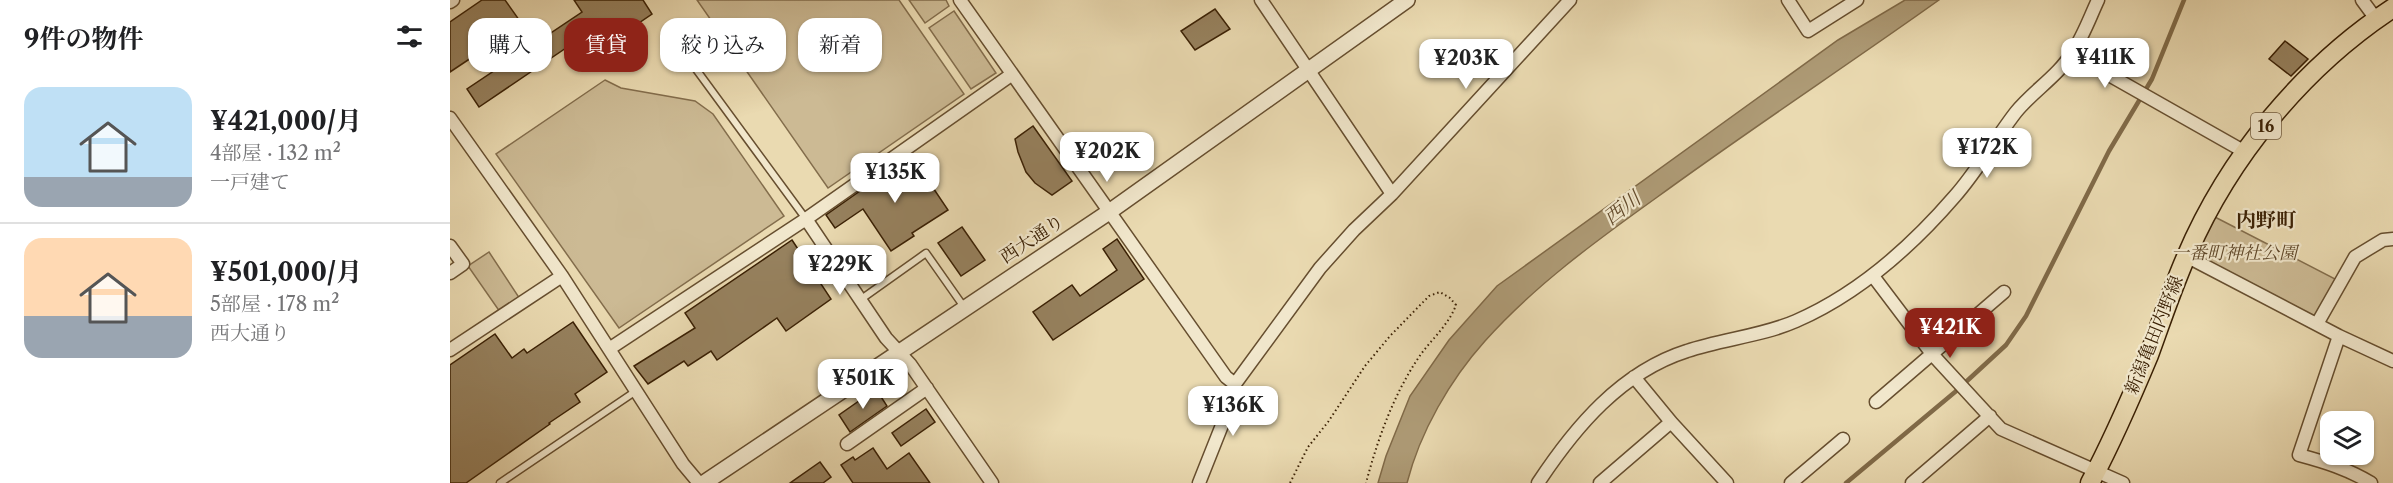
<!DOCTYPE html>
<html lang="ja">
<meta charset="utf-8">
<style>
:root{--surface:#fff;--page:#f2f2f2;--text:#202124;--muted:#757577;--line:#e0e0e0;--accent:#8f2418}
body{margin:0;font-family:"Libre Caslon Text","Noto Serif JP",serif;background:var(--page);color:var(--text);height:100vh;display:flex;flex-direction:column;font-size:22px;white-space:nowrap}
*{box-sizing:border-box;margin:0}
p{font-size:20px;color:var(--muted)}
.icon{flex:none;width:33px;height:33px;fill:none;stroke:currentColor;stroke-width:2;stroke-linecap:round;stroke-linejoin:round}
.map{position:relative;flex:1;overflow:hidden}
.panel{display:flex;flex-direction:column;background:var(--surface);width:450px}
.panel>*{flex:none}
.guide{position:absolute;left:18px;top:18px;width:570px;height:54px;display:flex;gap:12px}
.buttons{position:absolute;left:1870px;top:411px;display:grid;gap:12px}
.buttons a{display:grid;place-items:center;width:54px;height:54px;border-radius:12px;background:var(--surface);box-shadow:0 2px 4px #0004;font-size:30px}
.price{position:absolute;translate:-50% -51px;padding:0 14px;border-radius:12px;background:#fff;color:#222;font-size:20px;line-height:39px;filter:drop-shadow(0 2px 3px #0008)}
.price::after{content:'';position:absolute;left:50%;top:36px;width:18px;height:14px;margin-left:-9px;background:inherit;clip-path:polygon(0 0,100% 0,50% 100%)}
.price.active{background:var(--accent);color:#fff}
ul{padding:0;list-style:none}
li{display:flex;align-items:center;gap:18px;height:150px;padding:0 24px}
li+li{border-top:2px solid var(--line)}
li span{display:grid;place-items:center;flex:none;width:168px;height:120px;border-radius:18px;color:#555}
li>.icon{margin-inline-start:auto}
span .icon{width:72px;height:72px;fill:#fffc;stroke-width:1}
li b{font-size:26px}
h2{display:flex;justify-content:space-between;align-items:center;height:72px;padding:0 24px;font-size:26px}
.chip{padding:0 21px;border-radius:18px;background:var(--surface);box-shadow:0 2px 4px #0004;font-size:21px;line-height:54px}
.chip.active{background:var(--accent);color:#fff}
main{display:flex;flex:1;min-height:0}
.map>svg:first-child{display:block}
.green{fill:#ccba94;stroke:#836d4c;stroke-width:1.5}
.water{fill:#ae9b76;stroke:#806a48;stroke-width:1.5}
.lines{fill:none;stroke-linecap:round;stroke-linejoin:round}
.stream{stroke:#806a48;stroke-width:4.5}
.building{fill:#96815e;stroke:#3a2004;stroke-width:1.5}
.service-casing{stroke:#664e2f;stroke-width:9}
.minor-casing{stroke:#664e2f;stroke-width:15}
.tertiary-casing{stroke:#664e2f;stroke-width:18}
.primary-casing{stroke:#3a2004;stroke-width:21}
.path{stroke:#3a2004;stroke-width:2;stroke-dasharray:1.5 3;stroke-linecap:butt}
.service{stroke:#f1e7cc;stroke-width:6}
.minor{stroke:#f1e7cc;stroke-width:12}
.tertiary{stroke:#f1e7cc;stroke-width:15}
.primary{stroke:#eadab1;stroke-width:18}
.labels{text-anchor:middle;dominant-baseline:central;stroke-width:4.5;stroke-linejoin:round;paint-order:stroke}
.shield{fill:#f1e7cc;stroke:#715c40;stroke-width:1.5}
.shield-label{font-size:16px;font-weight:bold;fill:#3a2004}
.street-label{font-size:18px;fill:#3a2004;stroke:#f1e7cc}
.park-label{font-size:18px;font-style:italic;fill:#5e4628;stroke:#f1e7cc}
.water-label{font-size:20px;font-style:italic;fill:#634b2c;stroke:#f1e7cc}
.neighbourhood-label{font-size:20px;font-weight:bold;fill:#3a2004;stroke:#f1e7cc}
</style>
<main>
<section class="panel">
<h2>9件の物件<svg class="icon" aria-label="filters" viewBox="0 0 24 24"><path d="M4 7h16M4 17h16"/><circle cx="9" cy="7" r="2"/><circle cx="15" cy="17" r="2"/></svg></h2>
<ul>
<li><span style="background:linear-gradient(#bfe0f5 75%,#9aa5b1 0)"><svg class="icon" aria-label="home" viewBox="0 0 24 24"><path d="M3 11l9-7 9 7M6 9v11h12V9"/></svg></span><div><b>¥421,000/月</b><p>4部屋 · 132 m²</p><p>一戸建て</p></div></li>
<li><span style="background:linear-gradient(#ffd9b3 65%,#9aa5b1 0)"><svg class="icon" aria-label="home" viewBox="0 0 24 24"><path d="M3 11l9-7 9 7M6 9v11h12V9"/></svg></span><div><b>¥501,000/月</b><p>5部屋 · 178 m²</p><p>西大通り</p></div></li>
</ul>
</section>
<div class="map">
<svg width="1943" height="483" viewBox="0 0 1943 483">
<rect width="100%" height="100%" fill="#eadab1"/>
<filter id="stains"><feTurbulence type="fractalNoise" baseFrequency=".00333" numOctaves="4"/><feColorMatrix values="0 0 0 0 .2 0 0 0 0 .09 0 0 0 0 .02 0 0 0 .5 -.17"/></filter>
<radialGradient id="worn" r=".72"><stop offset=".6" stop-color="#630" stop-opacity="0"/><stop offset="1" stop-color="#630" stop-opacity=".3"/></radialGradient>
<!-- green -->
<path class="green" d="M247,0H449L514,94L378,188Z
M459,0H496L499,6L475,23Z
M504,11L546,73L521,89L479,28Z
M155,80L171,88L245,101L263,114L334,216L169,328L46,154Z
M1761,215L1889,281L1867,323L1738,256Z
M39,252L70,299L50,312L18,266Z"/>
<!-- water -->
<path class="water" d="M1455,0H1489C1395,67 1299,130 1206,198C1146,241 1084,286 1035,341C1000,380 970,432 957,483H928L936,456L960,396L999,340L1047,286L1388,40Z"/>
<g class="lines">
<!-- stream -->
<path class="stream" d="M1396,483L1505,392L1556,345L1576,316L1659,151L1702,79L1734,0"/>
</g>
<!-- building -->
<path class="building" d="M32,0H55L72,24L0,72V22Z
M124,0H193L202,14L155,46L144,29L29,107L17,89L132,12Z
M765,9L780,29L745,50L731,31Z
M1835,41L1858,59L1841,76L1819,59Z
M583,126L622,181L602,195L585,183L576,172L568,152L565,139Z
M461,155L498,210L462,233L464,236L441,251L413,209L385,228L376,215Z
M512,227L535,260L511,276L488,243Z
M667,239L694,279L603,340L583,312L622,285L630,296L667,270L653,249Z
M342,240L381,299L336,331L327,318L267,360L261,351L238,366L234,361L198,384L184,366L245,328L235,313Z
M123,322L157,372L125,394L130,402L99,423L100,424L16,483H0V365L45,334L62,358L74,349L77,353Z
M426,389L437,406L400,432L389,415Z
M476,409L485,422L451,446L442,433Z
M423,448L437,469L459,453L480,483H403L391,465L403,457L405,460Z
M370,462L381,477L373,483H340Z"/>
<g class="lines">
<defs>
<path id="service" d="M240,61L356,219
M410,300L476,253L514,307
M50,483L186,391"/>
<path id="minor" d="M510,0L776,377L785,384
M811,0L942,194
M1338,0L1358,31L1407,0
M1912,0L1926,19
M0,2L3,0
M1622,54L1795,152
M0,118L112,276L233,464L249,483
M356,219L436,338L460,364L542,483
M0,246L13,264L0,273
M1736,256L1889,336L1943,361
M1423,276L1482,354L1551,429L1673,483
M1867,324L1905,257L1933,240L1943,239
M1889,336L1849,455C1875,462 1898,469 1921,483
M159,349L356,219L561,75
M0,350L112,276
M1184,377L1221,422L1277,483
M1426,402L1554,292
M397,444L477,388
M749,483L784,395L785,384L870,268L904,230L942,194L1120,0
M1088,483C1125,427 1171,372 1237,351C1272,339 1312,336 1346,321C1408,294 1461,247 1505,196C1528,170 1545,139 1566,112C1583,91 1608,76 1622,53C1633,37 1640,17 1648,0
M1150,483L1221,422
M1341,483L1393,439
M1462,483L1540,416"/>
<path id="tertiary" d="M254,483L659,212L957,0"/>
<path id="primary" d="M1640,483C1662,442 1681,398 1699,355C1711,322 1722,289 1736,257C1778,158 1853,67 1943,8"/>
</defs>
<!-- service casing -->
<use href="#service" class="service-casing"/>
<!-- minor casing -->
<use href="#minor" class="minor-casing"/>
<!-- tertiary casing -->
<use href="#tertiary" class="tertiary-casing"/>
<!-- primary casing -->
<use href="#primary" class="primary-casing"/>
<!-- path -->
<path class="path" d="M840,483L858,447L878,422L915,366L940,336L979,296L990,292L1000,298L1006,305C999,324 983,338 971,354C944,393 928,438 916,483"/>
<!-- service -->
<use href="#service" class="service"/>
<!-- minor -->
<use href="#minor" class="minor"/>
<!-- tertiary -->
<use href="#tertiary" class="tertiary"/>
<!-- primary -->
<use href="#primary" class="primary"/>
</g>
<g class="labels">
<!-- shield labels -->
<rect class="shield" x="1801" y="113" width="30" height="26" rx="4.5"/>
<g class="shield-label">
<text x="1816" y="126">16</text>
</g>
<!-- street labels -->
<g class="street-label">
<text transform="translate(582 239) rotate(-33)">西大通り</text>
<text transform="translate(1704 335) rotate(-68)">新潟亀田内野線</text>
</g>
<!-- park labels -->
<g class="park-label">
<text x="1784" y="253">一番町神社公園</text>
</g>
<!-- water labels -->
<g class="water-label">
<text transform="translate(1172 208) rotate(-38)">西川</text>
</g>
<!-- neighbourhood labels -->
<g class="neighbourhood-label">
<text x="1816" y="220">内野町</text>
</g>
</g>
<rect width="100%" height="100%" filter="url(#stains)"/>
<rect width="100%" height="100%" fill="url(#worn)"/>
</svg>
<div class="buttons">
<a><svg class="icon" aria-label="layers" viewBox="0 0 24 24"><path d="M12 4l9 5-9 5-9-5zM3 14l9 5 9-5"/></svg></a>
</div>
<b class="price" style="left:1655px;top:89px">¥411K</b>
<b class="price" style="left:1016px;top:90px">¥203K</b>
<b class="price" style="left:1537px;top:179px">¥172K</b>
<b class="price" style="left:657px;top:183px">¥202K</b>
<b class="price" style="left:445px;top:204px">¥135K</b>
<b class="price" style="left:390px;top:296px">¥229K</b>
<b class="price active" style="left:1500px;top:359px">¥421K</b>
<b class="price" style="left:413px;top:410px">¥501K</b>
<b class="price" style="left:783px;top:437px">¥136K</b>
<div class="guide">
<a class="chip">購入</a>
<a class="chip active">賃貸</a>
<a class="chip">絞り込み</a>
<a class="chip">新着</a>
</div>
</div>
</main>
